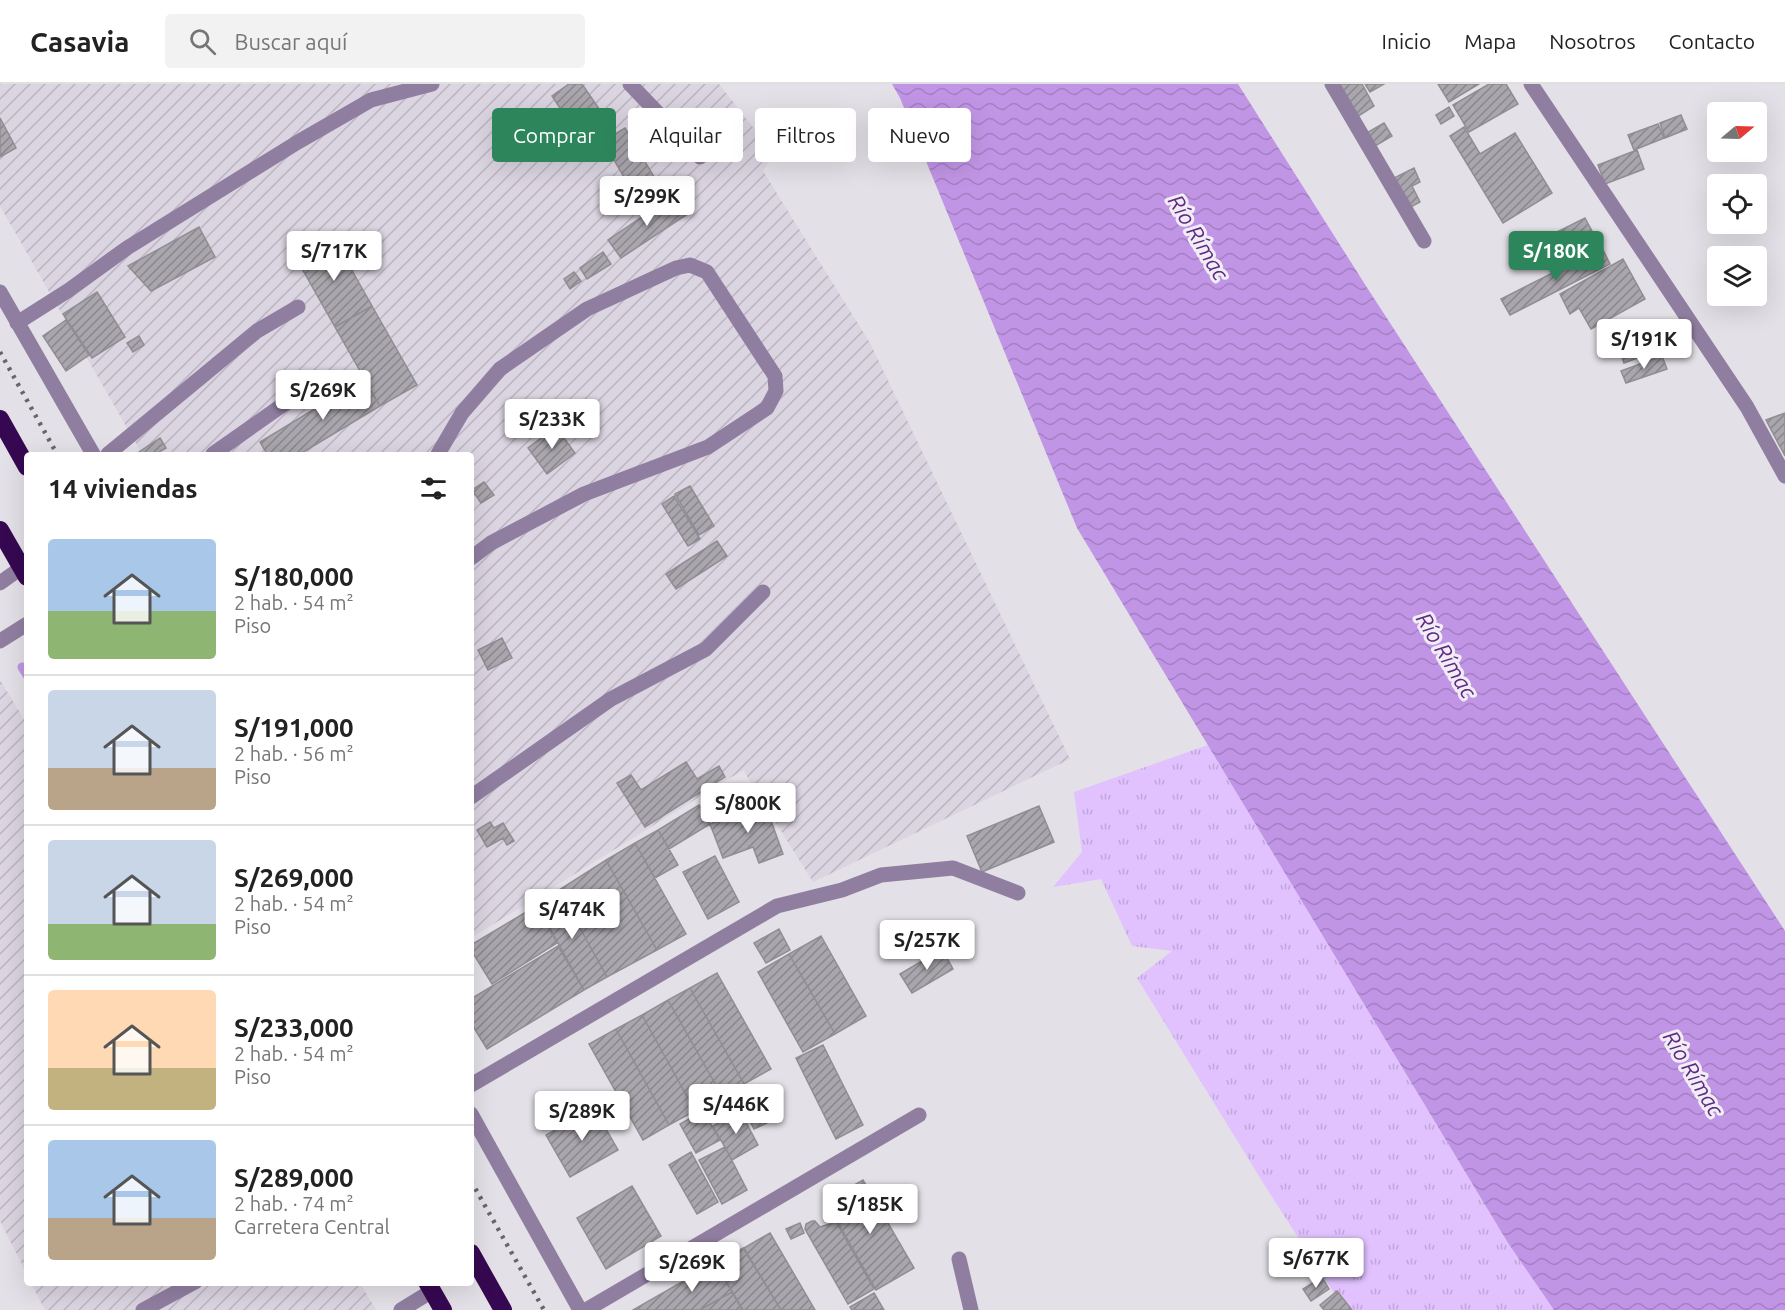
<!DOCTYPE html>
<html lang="es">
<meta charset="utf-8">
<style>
:root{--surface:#fff;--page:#f2f2f2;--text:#222;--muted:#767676;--line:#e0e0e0;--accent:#2d865b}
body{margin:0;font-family:Ubuntu,sans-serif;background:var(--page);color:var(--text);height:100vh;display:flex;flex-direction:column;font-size:22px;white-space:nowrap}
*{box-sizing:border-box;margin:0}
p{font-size:20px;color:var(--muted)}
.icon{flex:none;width:33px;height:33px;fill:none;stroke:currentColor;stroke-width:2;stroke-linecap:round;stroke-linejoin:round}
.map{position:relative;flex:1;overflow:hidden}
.details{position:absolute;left:24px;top:368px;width:450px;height:834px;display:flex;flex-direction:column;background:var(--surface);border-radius:6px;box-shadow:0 6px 24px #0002}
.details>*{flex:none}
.banner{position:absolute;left:492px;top:24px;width:570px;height:54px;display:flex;gap:12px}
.needle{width:39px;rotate:71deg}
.tools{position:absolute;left:1707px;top:18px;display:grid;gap:12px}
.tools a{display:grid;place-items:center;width:60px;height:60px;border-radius:6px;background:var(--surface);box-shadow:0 6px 24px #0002;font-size:30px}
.price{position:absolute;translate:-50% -51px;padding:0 14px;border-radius:6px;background:#fff;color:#222;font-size:20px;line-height:39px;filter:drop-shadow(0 2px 3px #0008)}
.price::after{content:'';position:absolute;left:50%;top:36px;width:18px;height:14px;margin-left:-9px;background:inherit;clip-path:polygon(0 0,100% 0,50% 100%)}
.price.active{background:var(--accent);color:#fff}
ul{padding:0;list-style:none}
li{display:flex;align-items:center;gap:18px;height:150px;padding:0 24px}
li+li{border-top:2px solid var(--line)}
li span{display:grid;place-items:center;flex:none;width:168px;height:120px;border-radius:6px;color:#555}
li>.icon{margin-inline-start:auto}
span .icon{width:72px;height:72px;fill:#fffc;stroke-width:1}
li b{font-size:26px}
h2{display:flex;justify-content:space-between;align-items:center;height:72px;padding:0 24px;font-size:26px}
.tag{padding:0 21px;border-radius:6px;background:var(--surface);box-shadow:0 6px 24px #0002;font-size:21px;line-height:54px}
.tag.active{background:var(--accent);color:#fff}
header{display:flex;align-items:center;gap:36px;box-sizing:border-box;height:84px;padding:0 30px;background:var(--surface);border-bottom:2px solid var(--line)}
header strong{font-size:28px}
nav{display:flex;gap:33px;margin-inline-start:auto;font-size:21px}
.search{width:420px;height:54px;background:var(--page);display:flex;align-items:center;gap:15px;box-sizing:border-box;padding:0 21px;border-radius:6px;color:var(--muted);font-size:22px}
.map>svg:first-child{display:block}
.industrial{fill:url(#industrial-furrows)}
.grass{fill:url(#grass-tufts)}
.water{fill:url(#water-waves)}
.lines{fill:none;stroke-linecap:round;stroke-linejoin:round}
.stream{stroke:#c195e5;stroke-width:9}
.building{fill:url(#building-hatch);stroke:#908d93;stroke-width:1.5}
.minor{stroke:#907ea0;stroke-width:15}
.highway{stroke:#360851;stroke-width:18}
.rail{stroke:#676569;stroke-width:4.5;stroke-dasharray:3 6;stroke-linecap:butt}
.labels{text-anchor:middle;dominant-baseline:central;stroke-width:6;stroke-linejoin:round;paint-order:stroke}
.water-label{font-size:22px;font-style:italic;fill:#5f2885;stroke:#f1edf4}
</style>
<header>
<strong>Casavia</strong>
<div class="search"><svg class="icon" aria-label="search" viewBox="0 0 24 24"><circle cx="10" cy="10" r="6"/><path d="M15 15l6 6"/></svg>Buscar aquí</div>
<nav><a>Inicio</a><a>Mapa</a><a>Nosotros</a><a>Contacto</a></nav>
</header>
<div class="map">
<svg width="1785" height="1226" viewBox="0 0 1785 1226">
<defs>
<pattern id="industrial-furrows" width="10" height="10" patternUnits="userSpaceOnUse" patternTransform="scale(1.5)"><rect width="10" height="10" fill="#dbd4e1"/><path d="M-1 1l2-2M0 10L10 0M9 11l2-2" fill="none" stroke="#bbb5c0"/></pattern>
<pattern id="grass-tufts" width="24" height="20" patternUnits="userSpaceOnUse" patternTransform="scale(1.5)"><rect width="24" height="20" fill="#e1c2fe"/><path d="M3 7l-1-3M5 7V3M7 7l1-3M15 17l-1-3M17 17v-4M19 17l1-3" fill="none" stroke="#c0a6d9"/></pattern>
<pattern id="water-waves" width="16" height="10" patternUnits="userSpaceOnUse" patternTransform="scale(1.5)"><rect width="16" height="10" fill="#c195e5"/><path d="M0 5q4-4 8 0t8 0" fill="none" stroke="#a57fc4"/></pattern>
<pattern id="building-hatch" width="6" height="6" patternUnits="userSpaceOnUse" patternTransform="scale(1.5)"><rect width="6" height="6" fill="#aaa6ad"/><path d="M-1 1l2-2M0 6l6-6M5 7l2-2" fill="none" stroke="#89868c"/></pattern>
</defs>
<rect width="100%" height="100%" fill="#e3e0e7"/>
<!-- industrial -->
<path class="industrial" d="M0,0H719L774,70L763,87L870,259L1070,675L813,798L743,686L471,854V370H142L0,122Z
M0,596L27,640V1190L0,1137Z
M31,1199H360L376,1226H45Z"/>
<!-- grass -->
<path class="grass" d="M1208,661L1508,1159L1554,1226H1345L1267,1105L1137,894L1172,867L1132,862L1101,795L1053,803L1082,768L1074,708Z"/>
<!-- water -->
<path class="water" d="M892,0H1238L1366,202L1785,847V1226H1554L1508,1159L1077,444L900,14Z"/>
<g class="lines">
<!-- stream -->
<path class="stream" d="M22,583L27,591"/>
</g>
<!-- building -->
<path class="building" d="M569,0H582L602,29L575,47L552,12Z
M1339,0H1362L1374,22L1357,33Z
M1365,0H1384L1370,8Z
M1438,0H1479L1449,18Z
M1489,0H1506L1518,20L1469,48L1453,21Z
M1449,23L1454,32L1441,40L1436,31Z
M1681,31L1687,45L1665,54L1660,39Z
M0,34L16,64L0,73Z
M1384,39L1392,52L1370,65L1363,51Z
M1658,40L1664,54L1634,66L1628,51Z
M1464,43L1480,70L1515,49L1552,109L1503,139L1450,52Z
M625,44L666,113L643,126L603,57Z
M1637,66L1644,85L1605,100L1598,81Z
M1414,84L1420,98L1412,102L1420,118L1407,125L1392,95Z
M673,112L686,131L621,174L608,156Z
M1585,134L1593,149L1525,184L1517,168Z
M199,143L215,173L151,207L128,182Z
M333,153L372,222L335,243L296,174Z
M1602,164L1610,180L1510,231L1501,215Z
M603,168L611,180L587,195L580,184Z
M1623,175L1645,215L1591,245L1579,224L1570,230L1560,210Z
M574,188L581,197L570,205L564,195Z
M97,208L125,253L92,274L63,230Z
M372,222L417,301L380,322L335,243Z
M66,236L89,271L66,287L43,252Z
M139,252L144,261L133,268L127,259Z
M1660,253L1664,264L1624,279L1620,268Z
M1662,272L1667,285L1626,299L1621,287Z
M364,295L380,322L300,370H267L260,358Z
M1785,329V372L1766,336Z
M556,343L575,369L547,390L528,364Z
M160,354L166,364L156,370H140L139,368Z
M484,398L494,411L481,419L472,406Z
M690,402L714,442L699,451L675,410Z
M674,412L700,455L688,462L662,420Z
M717,457L727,472L676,505L666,490Z
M502,554L512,574L488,586L478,566Z
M686,678L697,695L719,682L725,693L645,743L617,699L631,691L641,706Z
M765,720L783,770L759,779L753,763L723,774L710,740Z
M699,721L710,740L669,765L658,746Z
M1039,722L1054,758L982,788L967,752Z
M490,738L494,744L503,739L514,757L507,761L503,754L487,763L477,746Z
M658,746L678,781L655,794L635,759Z
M635,759L686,850L657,866L606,776Z
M715,772L739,818L708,835L683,788Z
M606,776L657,866L607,893L559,806Z
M559,806L607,893L584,906L536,819Z
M536,822L557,859L492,900L471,866V861Z
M779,845L790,866L766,879L754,859Z
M821,852L866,932L835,950L789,870Z
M558,862L584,906L487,965L471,939V915Z
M942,865L953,885L912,909L900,890Z
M789,870L835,950L803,968L758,888Z
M717,889L771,985L744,1000L690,904Z
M690,904L744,1000L722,1012L668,916Z
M668,916L722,1012L695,1027L642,931Z
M642,931L695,1027L669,1041L616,945Z
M616,945L669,1041L643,1056L589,960Z
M823,961L863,1041L836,1055L796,974Z
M747,1001L767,1039L754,1045L735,1008Z
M594,1024L618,1066L570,1093L546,1051Z
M703,1027L720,1056L696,1069L680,1040Z
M740,1027L758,1061L732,1076L713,1042Z
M725,1063L747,1106L722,1120L699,1076Z
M691,1068L718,1118L697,1130L669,1081Z
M863,1096L914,1184L876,1206L826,1117Z
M632,1102L661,1152L606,1185L577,1134Z
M812,1137H815L820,1143L836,1138L874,1205L848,1220L805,1145L806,1140Z
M800,1139L804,1149L791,1155L786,1145Z
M770,1149L815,1226H781L744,1164Z
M743,1164L781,1226H743L716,1180Z
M715,1179L732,1208L700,1226H633Z
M1322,1193L1329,1205L1311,1217L1303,1205Z
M1337,1207L1352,1226H1324L1320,1221Z
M732,1208L742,1226H700Z
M874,1209L884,1226H852L850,1223Z"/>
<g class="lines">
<!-- minor -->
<path class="minor" d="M630,0L700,73
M1332,0L1424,157
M1531,0L1747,323L1785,392
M0,208L93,370
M17,239L69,206L127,164L298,58L371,16L432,0
M108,370L257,247L298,223
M213,370L301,308
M438,370L462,329L500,285L587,225L676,184L690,181L707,188L775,292L776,307L767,324L708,363L584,410L491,459L471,474
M0,499L21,484
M0,557L27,540
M471,713L611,615L706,565L763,508
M471,1001L777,822L842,806L881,791L953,784L1018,809
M471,1030L580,1226
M959,1175L971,1226
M143,1226L195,1198
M401,1226L432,1207
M586,1226L919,1031"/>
<!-- highway -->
<path class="highway" d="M0,335L27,383
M0,446L27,493
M471,1169L503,1226
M427,1198L443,1226"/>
<!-- rail -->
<path class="rail" d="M0,268L57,370
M471,1097L544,1226"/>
</g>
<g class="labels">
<!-- water labels -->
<g class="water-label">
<text transform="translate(1199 153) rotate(59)">Río Rímac</text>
<text transform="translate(1447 571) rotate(59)">Río Rímac</text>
<text transform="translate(1694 989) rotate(59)">Río Rímac</text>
</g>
</g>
</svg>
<div class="tools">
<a><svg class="needle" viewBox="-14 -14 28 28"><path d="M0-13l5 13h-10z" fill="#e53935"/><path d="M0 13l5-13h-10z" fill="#767676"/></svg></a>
<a><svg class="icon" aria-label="locate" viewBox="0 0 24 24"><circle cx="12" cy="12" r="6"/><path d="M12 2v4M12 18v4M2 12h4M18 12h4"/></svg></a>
<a><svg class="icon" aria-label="layers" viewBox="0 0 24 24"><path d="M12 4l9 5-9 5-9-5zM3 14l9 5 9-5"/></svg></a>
</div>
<b class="price" style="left:647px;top:143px">S/299K</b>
<b class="price" style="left:334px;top:198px">S/717K</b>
<b class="price active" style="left:1556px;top:198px">S/180K</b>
<b class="price" style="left:1644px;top:286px">S/191K</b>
<b class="price" style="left:323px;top:337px">S/269K</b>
<b class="price" style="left:552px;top:366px">S/233K</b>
<b class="price" style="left:748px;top:750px">S/800K</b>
<b class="price" style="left:572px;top:856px">S/474K</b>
<b class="price" style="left:927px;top:887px">S/257K</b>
<b class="price" style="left:736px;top:1051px">S/446K</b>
<b class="price" style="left:582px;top:1058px">S/289K</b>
<b class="price" style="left:870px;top:1151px">S/185K</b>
<b class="price" style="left:1316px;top:1205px">S/677K</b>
<b class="price" style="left:692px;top:1209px">S/269K</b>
<div class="banner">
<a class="tag active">Comprar</a>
<a class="tag">Alquilar</a>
<a class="tag">Filtros</a>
<a class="tag">Nuevo</a>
</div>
<section class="details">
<h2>14 viviendas<svg class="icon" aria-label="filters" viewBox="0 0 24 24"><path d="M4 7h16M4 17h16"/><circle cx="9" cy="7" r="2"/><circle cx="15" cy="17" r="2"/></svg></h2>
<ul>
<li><span style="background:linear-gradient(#a9c7e8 60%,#8fb573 0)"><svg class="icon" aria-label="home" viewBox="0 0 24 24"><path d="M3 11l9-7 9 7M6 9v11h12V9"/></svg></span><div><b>S/180,000</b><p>2 hab. · 54 m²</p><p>Piso</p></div></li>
<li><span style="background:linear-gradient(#c9d6e8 65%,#b9a48a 0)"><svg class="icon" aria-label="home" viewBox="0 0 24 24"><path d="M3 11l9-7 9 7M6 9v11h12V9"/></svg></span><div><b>S/191,000</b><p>2 hab. · 56 m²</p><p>Piso</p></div></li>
<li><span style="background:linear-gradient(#c9d6e8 70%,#8fb573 0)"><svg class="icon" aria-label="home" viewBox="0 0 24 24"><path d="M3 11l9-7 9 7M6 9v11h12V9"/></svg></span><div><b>S/269,000</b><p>2 hab. · 54 m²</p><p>Piso</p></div></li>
<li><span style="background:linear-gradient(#ffd9b3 65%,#c2b280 0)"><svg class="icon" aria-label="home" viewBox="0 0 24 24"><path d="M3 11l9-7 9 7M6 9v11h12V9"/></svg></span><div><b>S/233,000</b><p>2 hab. · 54 m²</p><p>Piso</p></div></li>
<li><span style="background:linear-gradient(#a9c7e8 65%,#b9a48a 0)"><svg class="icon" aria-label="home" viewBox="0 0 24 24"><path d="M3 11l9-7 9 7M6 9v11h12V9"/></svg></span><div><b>S/289,000</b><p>2 hab. · 74 m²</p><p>Carretera Central</p></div></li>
</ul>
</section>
</div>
